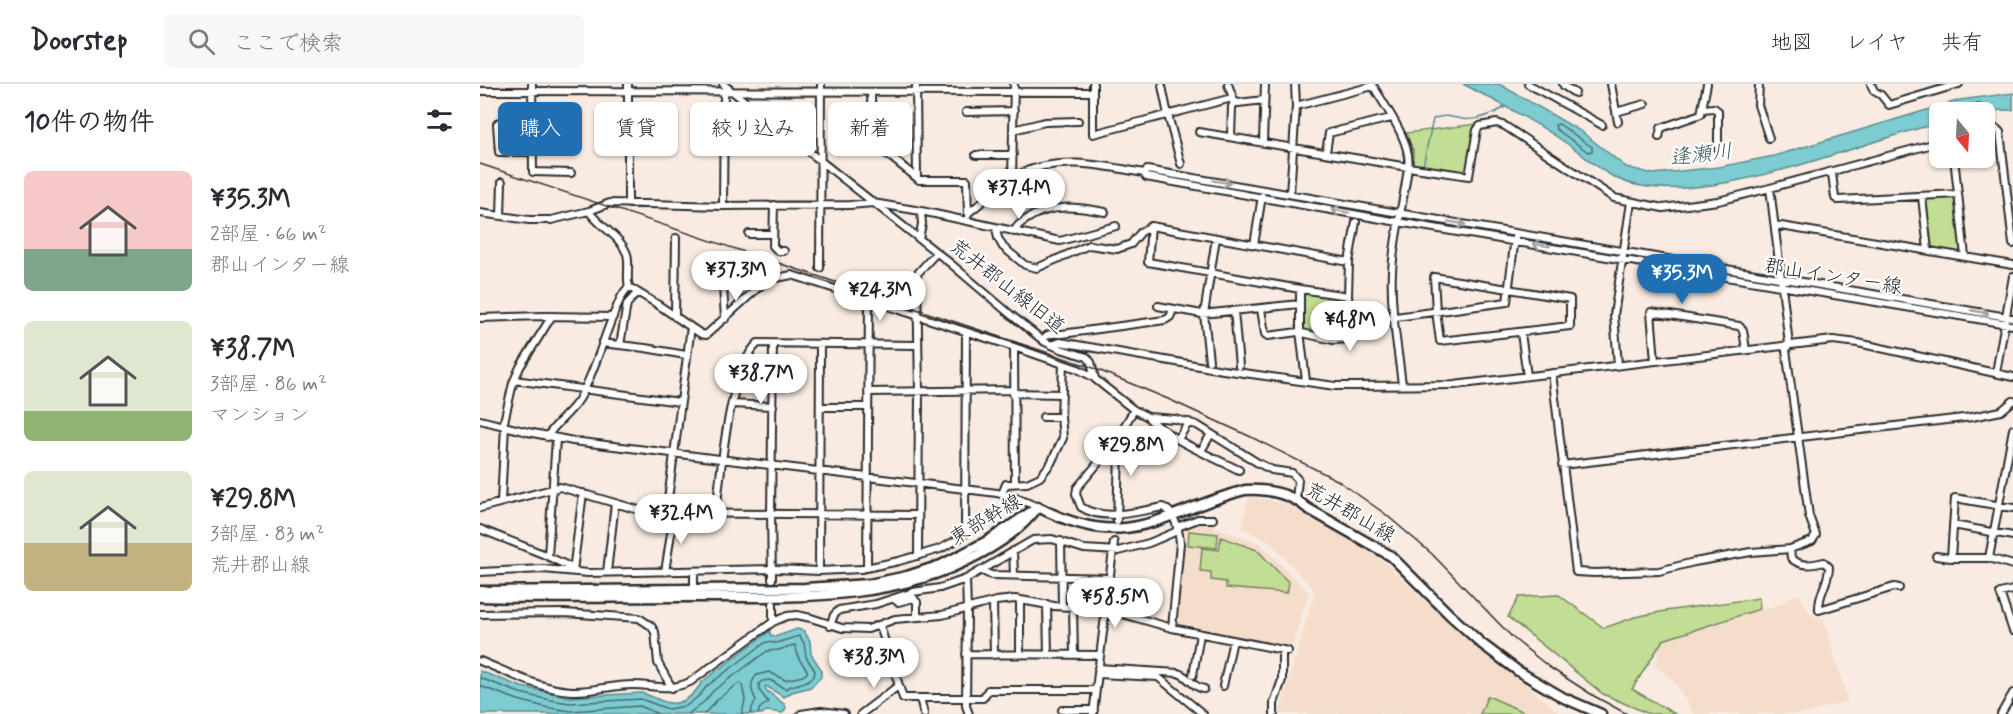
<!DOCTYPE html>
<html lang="ja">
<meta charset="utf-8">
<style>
:root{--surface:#fff;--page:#f7f7f7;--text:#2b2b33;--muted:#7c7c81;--line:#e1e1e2;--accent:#1f6fb2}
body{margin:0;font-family:Mynerve,"Klee One",sans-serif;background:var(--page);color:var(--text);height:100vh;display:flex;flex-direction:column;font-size:22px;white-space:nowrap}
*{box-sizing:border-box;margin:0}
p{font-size:20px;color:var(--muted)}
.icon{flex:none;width:33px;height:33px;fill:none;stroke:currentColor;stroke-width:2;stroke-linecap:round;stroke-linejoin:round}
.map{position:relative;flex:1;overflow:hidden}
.details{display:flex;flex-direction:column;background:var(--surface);width:480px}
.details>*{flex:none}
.hud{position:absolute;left:18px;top:18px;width:570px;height:54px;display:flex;gap:12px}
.needle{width:39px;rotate:162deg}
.controls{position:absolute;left:1449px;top:18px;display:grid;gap:12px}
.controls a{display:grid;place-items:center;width:66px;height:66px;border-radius:9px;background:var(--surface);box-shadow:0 2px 4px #0004;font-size:30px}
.price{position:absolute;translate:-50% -51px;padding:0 14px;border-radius:21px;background:#fff;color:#222;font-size:20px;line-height:39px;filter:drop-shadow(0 2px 3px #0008)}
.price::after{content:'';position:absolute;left:50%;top:36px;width:18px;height:14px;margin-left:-9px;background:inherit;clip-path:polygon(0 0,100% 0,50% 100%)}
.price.active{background:var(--accent);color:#fff}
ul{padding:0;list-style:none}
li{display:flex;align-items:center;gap:18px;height:150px;padding:0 24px}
li span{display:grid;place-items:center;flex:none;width:168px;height:120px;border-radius:9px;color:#555}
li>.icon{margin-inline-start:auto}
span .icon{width:72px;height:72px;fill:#fffc;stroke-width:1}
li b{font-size:26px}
h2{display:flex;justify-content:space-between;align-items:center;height:72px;padding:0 24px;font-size:26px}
.chip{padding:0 21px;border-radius:9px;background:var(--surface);box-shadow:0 2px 4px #0004;font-size:21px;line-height:54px}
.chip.active{background:var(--accent);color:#fff}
header{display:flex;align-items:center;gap:36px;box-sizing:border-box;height:84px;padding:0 30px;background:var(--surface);border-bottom:2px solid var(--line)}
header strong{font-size:28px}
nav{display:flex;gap:33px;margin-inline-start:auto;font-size:21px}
.search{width:420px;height:54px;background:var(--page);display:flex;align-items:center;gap:15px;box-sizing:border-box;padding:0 21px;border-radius:9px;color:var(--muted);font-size:22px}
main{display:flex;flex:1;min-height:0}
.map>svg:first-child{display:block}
.built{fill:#f5ddcc}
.green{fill:#c2dd94;stroke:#768460;stroke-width:1.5}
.water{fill:#7bccd2;stroke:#5b8c8f;stroke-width:1.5}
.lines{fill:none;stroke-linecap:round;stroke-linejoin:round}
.shore{stroke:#4b6b6e;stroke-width:1.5}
.stream{stroke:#5b8c8f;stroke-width:1.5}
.minor-casing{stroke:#2b2b2b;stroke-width:10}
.major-casing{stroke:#2b2b2b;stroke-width:13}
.minor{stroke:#fff;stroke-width:6}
.major{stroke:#fff;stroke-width:8}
.rail{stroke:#2b2b2b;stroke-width:1.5}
.oneway{stroke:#a0a0a0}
.labels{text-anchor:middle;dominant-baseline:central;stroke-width:4.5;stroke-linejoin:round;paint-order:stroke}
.street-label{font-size:20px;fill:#2b2b2b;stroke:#fff}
.water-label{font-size:21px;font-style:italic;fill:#435b5d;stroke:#fff}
</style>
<header>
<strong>Doorstep</strong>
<div class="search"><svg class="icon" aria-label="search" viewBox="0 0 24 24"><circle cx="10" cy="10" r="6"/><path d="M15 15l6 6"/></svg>ここで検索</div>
<nav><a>地図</a><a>レイヤ</a><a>共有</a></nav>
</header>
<main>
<section class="details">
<h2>10件の物件<svg class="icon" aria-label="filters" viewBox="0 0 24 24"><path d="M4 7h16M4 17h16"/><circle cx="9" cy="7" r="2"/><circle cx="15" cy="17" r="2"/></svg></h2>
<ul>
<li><span style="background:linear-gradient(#f6c9c9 65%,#7fa58c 0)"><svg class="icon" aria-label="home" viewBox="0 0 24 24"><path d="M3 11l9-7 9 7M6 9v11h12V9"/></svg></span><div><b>¥35.3M</b><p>2部屋 · 66 m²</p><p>郡山インター線</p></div></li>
<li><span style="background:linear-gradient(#dfe7d0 75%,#8fb573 0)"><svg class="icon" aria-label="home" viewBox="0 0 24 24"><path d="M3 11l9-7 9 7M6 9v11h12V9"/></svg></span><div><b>¥38.7M</b><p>3部屋 · 86 m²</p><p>マンション</p></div></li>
<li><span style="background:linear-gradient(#dfe7d0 60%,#c2b280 0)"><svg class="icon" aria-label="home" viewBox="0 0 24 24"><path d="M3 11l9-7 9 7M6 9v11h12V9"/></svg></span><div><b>¥29.8M</b><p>3部屋 · 83 m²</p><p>荒井郡山線</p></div></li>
</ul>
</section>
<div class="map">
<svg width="1533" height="630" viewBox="0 0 1533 630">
<rect width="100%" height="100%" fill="#f9ebe1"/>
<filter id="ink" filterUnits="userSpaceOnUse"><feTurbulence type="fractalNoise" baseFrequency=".0167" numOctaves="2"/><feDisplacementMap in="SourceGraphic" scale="12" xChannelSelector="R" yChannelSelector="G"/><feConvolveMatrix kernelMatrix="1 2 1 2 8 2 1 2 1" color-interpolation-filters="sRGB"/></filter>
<g filter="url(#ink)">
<!-- built -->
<path class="built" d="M769,412L804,420L837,434L903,477L942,514L1081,630H799L835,507L790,458L762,444Z
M723,439L781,460L829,509L811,565L696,539L705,444Z
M1319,510L1331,531L1344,535L1368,617L1323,630H1214L1193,596L1175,582L1181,554L1227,540L1229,543L1303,519L1307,515Z"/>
<!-- green -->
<path class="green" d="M996,40L987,90L933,81V66L926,49Z
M1476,113L1482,169L1451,163L1445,116Z
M824,207L864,214L866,216L870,252L868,254H853L825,246L823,244L822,210Z
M709,447L738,450L737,464L708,461Z
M741,453L777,466L809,499L807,509L746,504V498L731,496V488L720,487L722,464L739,466Z
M1079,511L1124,544L1155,533L1185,527L1279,514L1280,525L1183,556L1152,605L1195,630H1169L1123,610L1028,533L1039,513Z
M1008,611V612L1048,630H1000Z"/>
<!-- water -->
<path class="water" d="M983,0H1019L1102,48L1146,83L1173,90L1239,83L1294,72L1480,16L1533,9V26L1460,28L1459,39C1378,58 1215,130 1138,95C1120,87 1105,72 1089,61C1056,38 1019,19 983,0Z
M317,545L324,547L330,557L331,570L341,585V593L331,603L312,608L304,613L286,602L285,604L287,607L304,620L306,624L303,629L286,627L282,630H0V587L42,603L90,613L161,609C170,611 176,615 185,618C202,623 214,611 222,598L290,547V551L295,553Z"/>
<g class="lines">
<!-- shore -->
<path class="shore" d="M1460,33L1457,31L1459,28L1499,19L1502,22L1499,28
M1079,40L1112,63V67L1108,68L1076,45L1075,41Z
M0,594L40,609L70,616L90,619L161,615L188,625L206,622L220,611L227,602L286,558L296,559L319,552L324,559L326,573L335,587L334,592C326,601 315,599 305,605L290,596L282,597L279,600V606L288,618L280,624L278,630
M0,602L38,616L69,624L91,627L160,622L178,630
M208,630L225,617L233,607L287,567L298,566L315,561L319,575L327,586V589L323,592L305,596L289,588L277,591C269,599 271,607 276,616L272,624L271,630
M224,630L239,614L259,599L262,601L265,616L262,630"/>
<!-- stream -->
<path class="stream" d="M943,82L953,35C966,30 969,33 982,35C997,37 1012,31 1025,23"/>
<defs>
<path id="minor" d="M52,0L53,88L91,89
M148,0V120
M243,0L470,179L531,231L565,258L581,265L607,273L611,278L615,295L654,326L668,333L695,335L717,341L778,379L792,386L812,389L818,396L816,415
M436,0L437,94L439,96H487L488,131
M613,0V50L752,14
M748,0L754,17L752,23L751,52
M1048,0L1122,41
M1083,0L1084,2L1095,9
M1131,0L1138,38
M1279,0L1278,21L1289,54
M1391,0L1394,7L1401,11L1409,21L1479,0
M682,2L688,31L701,80
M0,7L613,8
M391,8L392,58L437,94
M754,17L758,19L784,16
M816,22L893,2
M1222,25L1234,24L1238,27V64
M486,28L534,27
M1136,28L1165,20
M53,37L19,38L17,40L19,68H53
M533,46L565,38L598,37
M1504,47L1517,45L1520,48L1533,160
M719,48L928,83C933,59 904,21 892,0
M1179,53L1181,44L1221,30L1227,0
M783,58L785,0
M846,68L849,49L911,34
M496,71H533
M1474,74L1485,172
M549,86L563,127
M664,89L666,93L918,138L1533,241
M1352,89L1355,114L1358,116L1478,110
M532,95L534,0
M810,110L816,22L815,0
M1442,113L1448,166
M294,121L293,162L298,167H304
M243,122L244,7
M109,127C118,142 140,151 147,170C150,180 146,193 149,203L177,220L221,250L226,251L281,201L291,195L312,191L534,263L598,285L613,293
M0,129L49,136H71L109,127L130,119L243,122L370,121L393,119L441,127L580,157L636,142
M488,129C506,116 520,100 540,90C578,71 625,82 664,89L667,86L1533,234
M21,132L22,98
M1295,141L1533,181
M671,142L668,178L820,205V247L826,297
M516,144L518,154L523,163L545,181L557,184L609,161L637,165L651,160L661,148L671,142L869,178L868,212
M534,148C537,141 541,139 547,135C572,119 597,123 625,128
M269,150H293
M439,155L442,140L441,127
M774,161L782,112
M869,178L876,138
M340,184L341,0
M954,193L1090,215V242L960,257L956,227Z
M243,202L245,235
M678,222L722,230L820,220
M781,225L785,250L788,252L818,248L853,256L871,255L872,252L868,212L820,205
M754,227L759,282
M195,233L196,154
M0,234L64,232L133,233
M871,239L1027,218L1035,153
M1041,249L1047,292
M563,256C567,248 574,250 582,250L685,236L690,233L693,226
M122,259L165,264L206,271
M140,261L147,220L157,209
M571,261L580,258L743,286L855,302H876L974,301L1353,256L1378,259L1533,293
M534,263L535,399
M729,277L724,230L736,154
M1175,277L1171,228L1259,242L1263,246L1266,266
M1138,281L1134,231L1151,118
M1072,289L1096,488L1114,489L1179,487L1214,478L1271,468L1310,465L1332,457L1336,451L1329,432L1306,266L1309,260L1290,104
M1516,289L1533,192
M34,296L200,318
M922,301C918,264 910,225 912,187C914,152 924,117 928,83L989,92L997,46L1000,42L1017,39L1025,42L1134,114L1183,124L1238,117L1290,104L1460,58
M388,308L533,306
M533,309L582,310
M252,320L293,322
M340,323H388
M654,326L631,364L597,404L596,410L601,423C624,438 659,427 683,423C695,428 699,447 700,459L692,544
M563,333H581
M668,333C679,350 738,376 759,386
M0,336L48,348L93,357L517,409L532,412L558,423
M23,342L33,299L40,283L72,232
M67,353C76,338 91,329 100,314C115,287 123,255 135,227C139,219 141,209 149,203
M698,355L709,338
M636,358L639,369L637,437
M721,367L731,350
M1082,381L1492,333L1521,327L1533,317
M522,410L526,400L547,399L560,393L571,379L583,354L581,333L583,280
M21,418L25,342
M0,424L80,403L169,429L437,431
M236,429C241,388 248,287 278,259L437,261
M186,430L211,243
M1473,441L1533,452
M0,445L63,470L88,482L93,487
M485,450L486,248
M581,457L582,522
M1310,465L1311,474C1320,483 1332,481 1344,478L1349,483C1349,499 1338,509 1339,526L1414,503L1419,504
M533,467L534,491
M68,472L76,355
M438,472L439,307L437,190L456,169
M1456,472L1471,474H1509L1533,481
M1471,474L1475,414L1533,424
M1509,474L1533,345
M387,484L389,216
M93,487L103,409
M339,487L340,261
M502,487L511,491L630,494
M0,488L63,485L108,489L296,485L339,487L381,485L419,477L460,465L475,457L512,430
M127,488L135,419
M185,488L194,430
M214,488V505
M292,495L291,430L293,260
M486,495L487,526L486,622L489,630
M1533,506L1520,509L1533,547
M414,515L418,518L434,514L435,516
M540,516V571
M437,518V533
M513,518L514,571
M293,520V538
M567,520L568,571
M593,523L594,571
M0,530L84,529L159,534L171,542L175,548L178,579L192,604
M350,542L354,531L359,526L396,520L433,508L460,504L486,495L553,456L572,455L604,465L638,467L669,459L695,448L700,442L718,435H733
M400,542L423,614H440L444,630
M486,570L619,571
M0,577C30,589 59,605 92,607C112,608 132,601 152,601C176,601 186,608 210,598L293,538L307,532L317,531L331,534L362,544L388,545L415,535L462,531L516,517L535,515L574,522L625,525L692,544L808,567
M618,584L698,589C711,593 710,602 724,605
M618,590L678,593L723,630
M713,591L720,550
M743,602L753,556
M440,614H503L508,606H616
M582,626H614
M321,630L341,627L364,630
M381,630L418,602
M613,630L634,458
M794,630V619L802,596V566
M1521,630L1533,609
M1530,630L1533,625"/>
<path id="major" d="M558,423C649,470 679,429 765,406C787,405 810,409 827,424L911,472L969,530L1002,560L1038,587L1084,614L1121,630
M0,507L325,504L389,500L427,492L461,481L509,456L555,425
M0,513C67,515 133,513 200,513C302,512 406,521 498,471C521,459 542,444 558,423"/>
</defs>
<!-- minor casing -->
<use href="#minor" class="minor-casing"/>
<!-- major casing -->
<use href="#major" class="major-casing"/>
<!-- minor -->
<use href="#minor" class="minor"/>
<!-- major -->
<use href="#major" class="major"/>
<!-- rail -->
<path class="rail" d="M0,80L611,283L688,315L769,352L857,396L904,429L952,470L1033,554L1069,583L1114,612L1147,630"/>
</g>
<!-- one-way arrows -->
<defs><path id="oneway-shaft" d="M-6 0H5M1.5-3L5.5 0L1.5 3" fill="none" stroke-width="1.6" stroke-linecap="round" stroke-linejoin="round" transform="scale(1.5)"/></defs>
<g class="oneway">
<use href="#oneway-shaft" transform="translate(742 98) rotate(9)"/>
<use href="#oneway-shaft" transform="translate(860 127) rotate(-170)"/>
<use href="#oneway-shaft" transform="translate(977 139) rotate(10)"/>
<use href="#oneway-shaft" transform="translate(1061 161) rotate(-171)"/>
<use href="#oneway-shaft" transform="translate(1500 228) rotate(11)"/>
</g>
</g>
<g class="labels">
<!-- street labels -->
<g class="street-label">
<text transform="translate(1353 193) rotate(9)">郡山インター線</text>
<text transform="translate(527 203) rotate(38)">荒井郡山線旧道</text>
<text transform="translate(870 429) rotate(30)">荒井郡山線</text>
<text transform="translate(506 436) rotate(-31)">東部幹線</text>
</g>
<!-- water labels -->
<g class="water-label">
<text transform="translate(1221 71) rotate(-7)">逢瀬川</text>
</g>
</g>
</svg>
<div class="controls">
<a><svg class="needle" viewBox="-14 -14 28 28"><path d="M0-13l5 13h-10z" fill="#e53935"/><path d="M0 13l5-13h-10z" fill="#7c7c81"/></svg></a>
</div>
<b class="price" style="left:539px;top:136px">¥37.4M</b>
<b class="price" style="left:256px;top:218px">¥37.3M</b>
<b class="price active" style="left:1202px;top:221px">¥35.3M</b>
<b class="price" style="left:400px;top:238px">¥24.3M</b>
<b class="price" style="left:870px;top:268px">¥48M</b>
<b class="price" style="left:281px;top:321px">¥38.7M</b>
<b class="price" style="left:651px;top:393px">¥29.8M</b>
<b class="price" style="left:201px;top:461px">¥32.4M</b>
<b class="price" style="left:635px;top:545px">¥58.5M</b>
<b class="price" style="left:394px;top:605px">¥38.3M</b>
<div class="hud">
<a class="chip active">購入</a>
<a class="chip">賃貸</a>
<a class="chip">絞り込み</a>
<a class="chip">新着</a>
</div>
</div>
</main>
